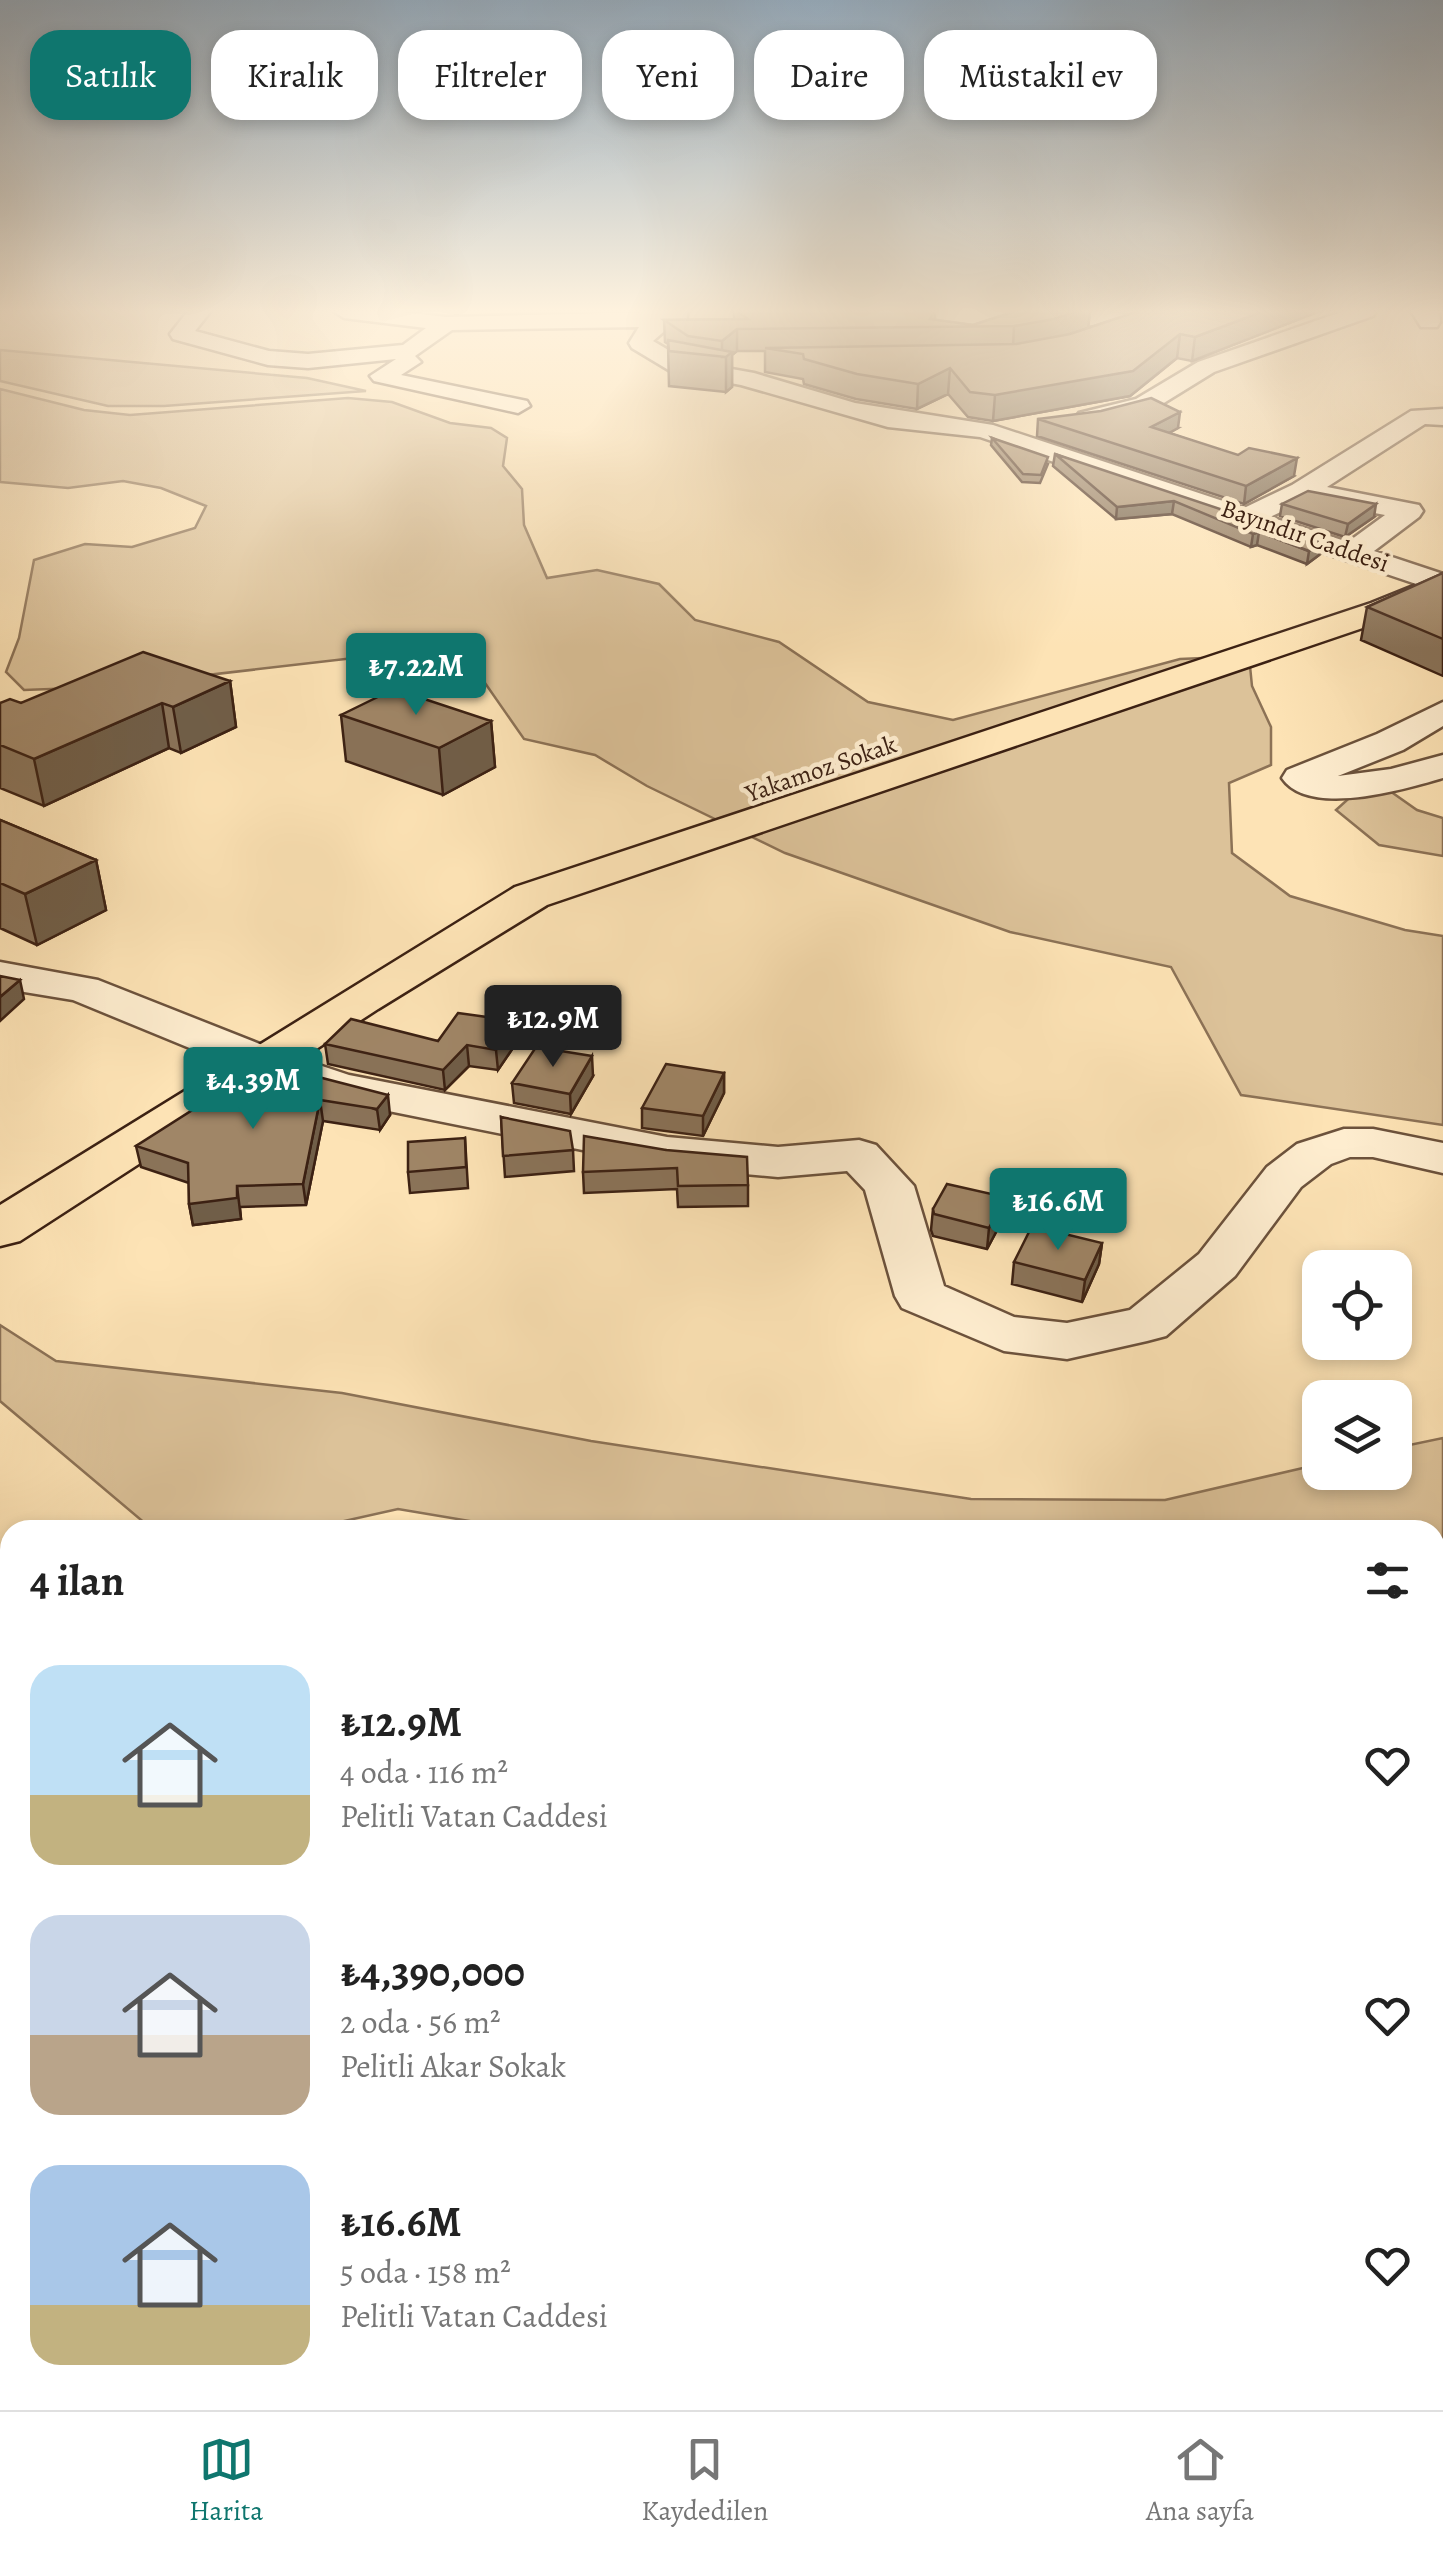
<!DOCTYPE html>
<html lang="tr">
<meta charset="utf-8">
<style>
:root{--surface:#fff;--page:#f6f6f6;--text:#222;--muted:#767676;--line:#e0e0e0;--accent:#0f766e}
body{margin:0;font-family:Alegreya,serif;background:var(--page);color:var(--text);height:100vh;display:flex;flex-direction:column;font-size:38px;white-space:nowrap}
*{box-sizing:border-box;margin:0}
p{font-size:32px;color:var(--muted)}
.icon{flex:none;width:55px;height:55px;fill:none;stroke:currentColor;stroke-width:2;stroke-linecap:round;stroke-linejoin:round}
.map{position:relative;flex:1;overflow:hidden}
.sheet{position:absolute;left:0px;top:1520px;width:1445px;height:890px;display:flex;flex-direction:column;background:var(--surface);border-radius:30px 30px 0 0;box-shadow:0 5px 15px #0003}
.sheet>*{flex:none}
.top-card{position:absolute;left:30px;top:30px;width:1385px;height:90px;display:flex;gap:20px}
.controls{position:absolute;left:1302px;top:1250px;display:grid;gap:20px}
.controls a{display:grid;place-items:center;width:110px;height:110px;border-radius:20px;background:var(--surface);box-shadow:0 5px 15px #0003;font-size:50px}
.price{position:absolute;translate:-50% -85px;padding:0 22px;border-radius:10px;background:var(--accent);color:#fff;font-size:32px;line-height:65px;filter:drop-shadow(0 2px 5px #0008)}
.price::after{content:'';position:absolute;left:50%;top:60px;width:30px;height:22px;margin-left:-15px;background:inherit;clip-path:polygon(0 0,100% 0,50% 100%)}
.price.on{background:#222;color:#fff}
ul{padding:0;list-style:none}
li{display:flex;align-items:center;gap:30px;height:250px;padding:0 30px}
li span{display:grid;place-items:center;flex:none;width:280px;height:200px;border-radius:30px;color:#555}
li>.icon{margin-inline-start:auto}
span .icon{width:120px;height:120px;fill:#fffc;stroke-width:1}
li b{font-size:42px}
h2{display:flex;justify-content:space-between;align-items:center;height:120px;padding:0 30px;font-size:42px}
.tag{padding:0 35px;border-radius:30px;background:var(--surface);box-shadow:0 5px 15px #0003;font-size:35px;line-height:90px}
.tag.on{background:var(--accent);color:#fff}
.tabs{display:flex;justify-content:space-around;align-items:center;height:140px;border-top:2px solid var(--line);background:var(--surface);font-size:28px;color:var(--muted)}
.tabs a{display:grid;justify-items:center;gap:5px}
.tabs .on{color:var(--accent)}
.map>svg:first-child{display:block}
.green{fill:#dcc299;stroke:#8c7256;stroke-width:2.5}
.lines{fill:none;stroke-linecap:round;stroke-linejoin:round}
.minor-casing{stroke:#6c523c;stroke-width:5}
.major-casing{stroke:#3c2113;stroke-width:5}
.minor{fill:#feedcf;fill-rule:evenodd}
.major{fill:#fde3b5;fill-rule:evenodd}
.wall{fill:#8a7359;stroke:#3c2113;stroke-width:2.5}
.shaded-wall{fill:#705e48;stroke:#3c2113;stroke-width:2.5}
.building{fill:#a08667;stroke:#3c2113;stroke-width:2.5}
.labels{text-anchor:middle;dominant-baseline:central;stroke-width:9;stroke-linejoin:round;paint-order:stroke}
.far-street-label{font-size:25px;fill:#3c2113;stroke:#feedcf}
</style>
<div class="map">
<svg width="1443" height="2410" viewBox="0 0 1443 2410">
<rect width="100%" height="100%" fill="#fde3b5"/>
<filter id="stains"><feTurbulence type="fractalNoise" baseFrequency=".002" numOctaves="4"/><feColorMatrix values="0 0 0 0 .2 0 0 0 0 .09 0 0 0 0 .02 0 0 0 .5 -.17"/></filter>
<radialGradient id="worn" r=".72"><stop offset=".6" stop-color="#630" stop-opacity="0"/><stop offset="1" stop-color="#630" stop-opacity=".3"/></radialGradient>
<!-- green -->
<path class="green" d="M0,350L307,378L366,391L164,406H108L0,381Z
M0,389L84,410L130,415L348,398L392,402L450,423L491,428L507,438L503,466L522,489L524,525L547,578L597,570L659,584L695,620L779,642L868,702L953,720L1180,659L1249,656L1252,686L1271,727V765L1229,783L1232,853L1290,896L1405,930L1443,936V1125L1241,1095L1171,967L1010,932L785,853L647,786L595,755L524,739L469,660L380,655L104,687L24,690L6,672L19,638L34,560L85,544L132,547L195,528L206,506L161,488L123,481L68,488L0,482Z
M1380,784L1417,810L1443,818V856L1379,845L1336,810L1357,791Z
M0,1325L56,1361L342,1393L591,1441L971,1499L1165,1500L1320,1464V1472H1395V1448L1443,1438V1605L1435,1603V1530H523L398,1509L304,1530H153L0,1401Z"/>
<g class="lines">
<defs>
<path id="minor" d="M188,311H211L195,331L269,351L308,354L403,345L426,328L344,318L333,311H395L446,317L688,311L685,325L669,327L653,341L687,361L754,373L855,403L993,425L1244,508L1292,485L1411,411L1443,409V425L1425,424L1327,487L1419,505L1423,511L1419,517L1374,551L1443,574V593L980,437L888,427L741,385L672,372L632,348L629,343L639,327L452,330L415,356L421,362L401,375L527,401L530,406L518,413L374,381L370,376L396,359L308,368L268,365L173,339L170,334ZM1306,500L1312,501L1385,515L1348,542L1270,517Z
M972,311H1014L981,328L955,323L867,326L856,319L867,312Z
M1028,311C1055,311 1127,306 1145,324L1134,331L1039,318Z
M1344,311H1376L1373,316L1214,372L1154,409L1088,426L1075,418L1079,413L1136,399L1198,362Z
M1411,311H1439L1440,322L1437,327H1421Z
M1443,702V726L1403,750L1338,776L1391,769L1443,755V778C1405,789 1309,818 1282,778L1287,770L1377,734Z
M0,962L98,980L280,1052L349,1075L667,1137L778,1147L859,1140L876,1145L914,1186L944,1286L1014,1317L1067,1323L1130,1310L1199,1254L1267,1167L1297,1144L1344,1129H1373L1443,1143V1173L1373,1157H1350L1331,1164L1301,1187L1235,1276L1166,1336L1147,1341L1067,1359L1004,1351L902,1308L895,1296L865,1190L847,1171L778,1177L667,1167L339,1101L248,1072L73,1000L0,988Z
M0,1769L10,1772V1829L0,1826Z
M1016,2400H1104L1102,2410H1014Z"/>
<path id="major" d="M1443,574V596L1395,617L547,905L378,1009L20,1241L0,1246V1205L515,887L1371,603Z"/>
</defs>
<!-- minor casing -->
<use href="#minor" class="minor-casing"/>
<!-- major casing -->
<use href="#major" class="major-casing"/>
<!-- minor -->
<use href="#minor" class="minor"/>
<!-- major -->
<use href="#major" class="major"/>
</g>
<!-- wall -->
<path class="wall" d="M734,311H935V320L973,325L1016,311H1090L1088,328L1139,311H1320L1192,361L1177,358L1130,396L993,421L968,417L948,394L917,409L856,399L804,384L803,379L765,372V351H737L732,355V387L726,392L669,386L668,344L665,342L664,320L734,319Z
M1038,419L1178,428L1169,433L1294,476L1244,504L1037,436Z
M992,438L1048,464L1040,483L1022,482L991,445Z
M1055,454L1319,555L1307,564L1257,545L1251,547L1172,514L1116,519L1053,466Z
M1282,504L1374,517L1345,537L1280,516Z
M1443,573V676L1361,640L1367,607Z
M230,681L236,727L181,753L169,748L44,806L0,788V703H21Z
M341,715L491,721L495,767L443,795L346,761Z
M0,820L96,860L106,910L37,945L0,928Z
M438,1041L517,1042L498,1070L469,1066L445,1090L328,1064L325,1044Z
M724,1073V1093L703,1136L642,1128V1108Z
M291,1076L390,1115L380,1130L323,1121L306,1205L240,1207L241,1219L193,1225L189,1204V1183L141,1167L136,1146Z
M593,1076L571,1114L514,1103L512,1083Z
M501,1117L573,1150L574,1171L505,1177Z
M465,1138L468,1188L410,1193L408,1172Z
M666,1150L748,1185V1206L678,1207L677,1189L584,1193L583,1172Z
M933,1209L1003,1219L987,1249L933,1236L931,1230Z
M1102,1243L1099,1264L1082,1302L1012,1284L1014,1262Z
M1103,2400H1328L1324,2410H1100Z"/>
<!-- shaded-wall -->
<path class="shaded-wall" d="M1078,311H1090L1088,328L1052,340L1013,347L1014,326Z
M1264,311H1320L1192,361L1195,337Z
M737,329V351L732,355V387L726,392V357H722V341Z
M1180,334L1177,358L1130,396L993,421L995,395Z
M950,368L948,394L917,409L918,384Z
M1180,412L1178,428L1149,444L1151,427Z
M1297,458L1294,476L1244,504L1246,486Z
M1174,501L1172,514L1116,519L1117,507Z
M1376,504L1374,517L1345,537L1348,524Z
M1259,532L1257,545L1251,547L1253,534Z
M1322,543L1319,555L1307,564L1309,551Z
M230,681L236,727L181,753L173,707Z
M162,703L169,748L44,806L34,759Z
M491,721L495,767L443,795L439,748Z
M96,860L106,910L37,945L25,894Z
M20,980L24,999L0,1021V997Z
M516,1021L517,1042L498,1070L496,1050Z
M467,1045L469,1066L445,1090L443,1070Z
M592,1056L593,1076L571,1114L570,1094Z
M724,1073V1093L703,1136V1116Z
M388,1095L390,1115L380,1130L377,1109Z
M320,1100L323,1121L306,1205L303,1184Z
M237,1186L241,1219L193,1225L189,1204Z
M1005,1197L1003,1219L987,1249L989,1228Z
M1102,1243L1099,1264L1082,1302L1085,1280Z
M10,1830V1859L0,1867V1838Z"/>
<!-- building -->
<path class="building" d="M737,311H934L930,319L973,325L1016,311H1078L1054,319L1014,326L737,329L722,341L688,336L664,320L748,319Z
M1139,311H1264L1195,337L1180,334L1133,371L995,395L970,392L950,368L918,384L857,374L804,359L803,354L765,348L1016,344L1070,334Z
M668,340L732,352L726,357L669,351Z
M1151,398L1180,412L1151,427L1238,455L1249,448L1297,458L1246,486L1038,419L1101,411Z
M992,438L1048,457L1041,475L1023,474Z
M1055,454L1322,543L1309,551L1259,532L1253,534L1174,501L1117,507Z
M1308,491L1376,504L1348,524L1282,504Z
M1443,573V639L1367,607Z
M143,652L230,681L173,707L162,703L34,759L0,745V703L10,699L21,703Z
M394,689L491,721L439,748L341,715Z
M0,820L96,860L25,894L0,883Z
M0,976L20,980L0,997Z
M458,1013L516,1021L496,1050L467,1045L443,1070L325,1044L351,1019L438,1041Z
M536,1047L592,1056L570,1094L512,1083Z
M666,1064L724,1073L703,1116L642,1108Z
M260,1067L291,1076L295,1071L388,1095L377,1109L320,1100L303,1184L237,1186V1198L189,1204L188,1163L136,1146Z
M501,1117L570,1131L573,1150L503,1156Z
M584,1136L666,1150L747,1157L748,1185L678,1186L677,1168L583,1172Z
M465,1138L466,1167L408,1172V1142Z
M947,1184L1005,1197L989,1228L934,1214L933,1209Z
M1032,1226L1102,1243L1085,1280L1014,1262Z
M6,1807L10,1810V1830L0,1838V1809Z
M834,2400H885L904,2410H830Z
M1150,2400H1299L1298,2410H1185Z"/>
<!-- sky -->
<linearGradient id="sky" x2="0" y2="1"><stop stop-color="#96acbe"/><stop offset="0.48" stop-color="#fef2de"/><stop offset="1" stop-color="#fef2de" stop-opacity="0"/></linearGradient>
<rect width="1443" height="648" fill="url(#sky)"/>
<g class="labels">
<!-- far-street labels -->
<g class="far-street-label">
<text transform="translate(1305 536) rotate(19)">Bayındır Caddesi</text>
<text transform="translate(821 769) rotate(-19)">Yakamoz Sokak</text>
</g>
</g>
<rect width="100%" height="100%" filter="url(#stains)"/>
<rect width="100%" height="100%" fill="url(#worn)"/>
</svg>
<div class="controls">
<a><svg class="icon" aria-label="locate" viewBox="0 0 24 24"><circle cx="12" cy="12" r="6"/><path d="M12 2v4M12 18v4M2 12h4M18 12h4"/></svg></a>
<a><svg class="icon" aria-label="layers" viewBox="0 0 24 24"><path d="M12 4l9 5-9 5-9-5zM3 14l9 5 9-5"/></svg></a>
</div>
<b class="price" style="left:416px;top:718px">₺7.22M</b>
<b class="price on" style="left:553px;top:1070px">₺12.9M</b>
<b class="price" style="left:253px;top:1132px">₺4.39M</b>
<b class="price" style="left:1058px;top:1253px">₺16.6M</b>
<div class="top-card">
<a class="tag on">Satılık</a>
<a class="tag">Kiralık</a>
<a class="tag">Filtreler</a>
<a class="tag">Yeni</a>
<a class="tag">Daire</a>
<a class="tag">Müstakil ev</a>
</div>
<section class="sheet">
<h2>4 ilan<svg class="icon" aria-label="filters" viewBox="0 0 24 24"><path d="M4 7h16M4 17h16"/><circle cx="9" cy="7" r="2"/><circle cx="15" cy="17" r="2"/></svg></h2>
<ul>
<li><span style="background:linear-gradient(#bfe0f5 65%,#c2b280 0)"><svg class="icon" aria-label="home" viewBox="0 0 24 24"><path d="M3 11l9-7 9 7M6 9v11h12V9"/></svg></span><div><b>₺12.9M</b><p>4 oda · 116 m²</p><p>Pelitli Vatan Caddesi</p></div><svg class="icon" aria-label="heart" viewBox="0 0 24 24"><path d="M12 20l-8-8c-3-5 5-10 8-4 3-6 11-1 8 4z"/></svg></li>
<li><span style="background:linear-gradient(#c9d6e8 60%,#b9a48a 0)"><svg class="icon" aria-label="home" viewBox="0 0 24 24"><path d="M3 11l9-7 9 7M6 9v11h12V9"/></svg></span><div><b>₺4,390,000</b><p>2 oda · 56 m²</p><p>Pelitli Akar Sokak</p></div><svg class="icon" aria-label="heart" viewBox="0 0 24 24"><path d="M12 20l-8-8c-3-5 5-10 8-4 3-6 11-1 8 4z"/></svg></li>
<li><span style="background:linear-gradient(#a9c7e8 70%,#c2b280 0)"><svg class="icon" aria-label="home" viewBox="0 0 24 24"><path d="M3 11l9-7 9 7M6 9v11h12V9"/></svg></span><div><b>₺16.6M</b><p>5 oda · 158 m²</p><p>Pelitli Vatan Caddesi</p></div><svg class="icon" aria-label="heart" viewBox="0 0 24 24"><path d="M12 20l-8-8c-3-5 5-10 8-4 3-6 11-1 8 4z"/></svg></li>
</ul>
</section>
</div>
<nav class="tabs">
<a class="on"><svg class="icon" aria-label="map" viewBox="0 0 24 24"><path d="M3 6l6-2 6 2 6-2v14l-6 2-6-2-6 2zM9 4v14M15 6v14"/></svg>Harita</a>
<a><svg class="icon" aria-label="saved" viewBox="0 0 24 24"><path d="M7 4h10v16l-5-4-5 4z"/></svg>Kaydedilen</a>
<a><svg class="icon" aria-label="home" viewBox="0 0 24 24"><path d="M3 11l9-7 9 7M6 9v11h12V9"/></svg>Ana sayfa</a>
</nav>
